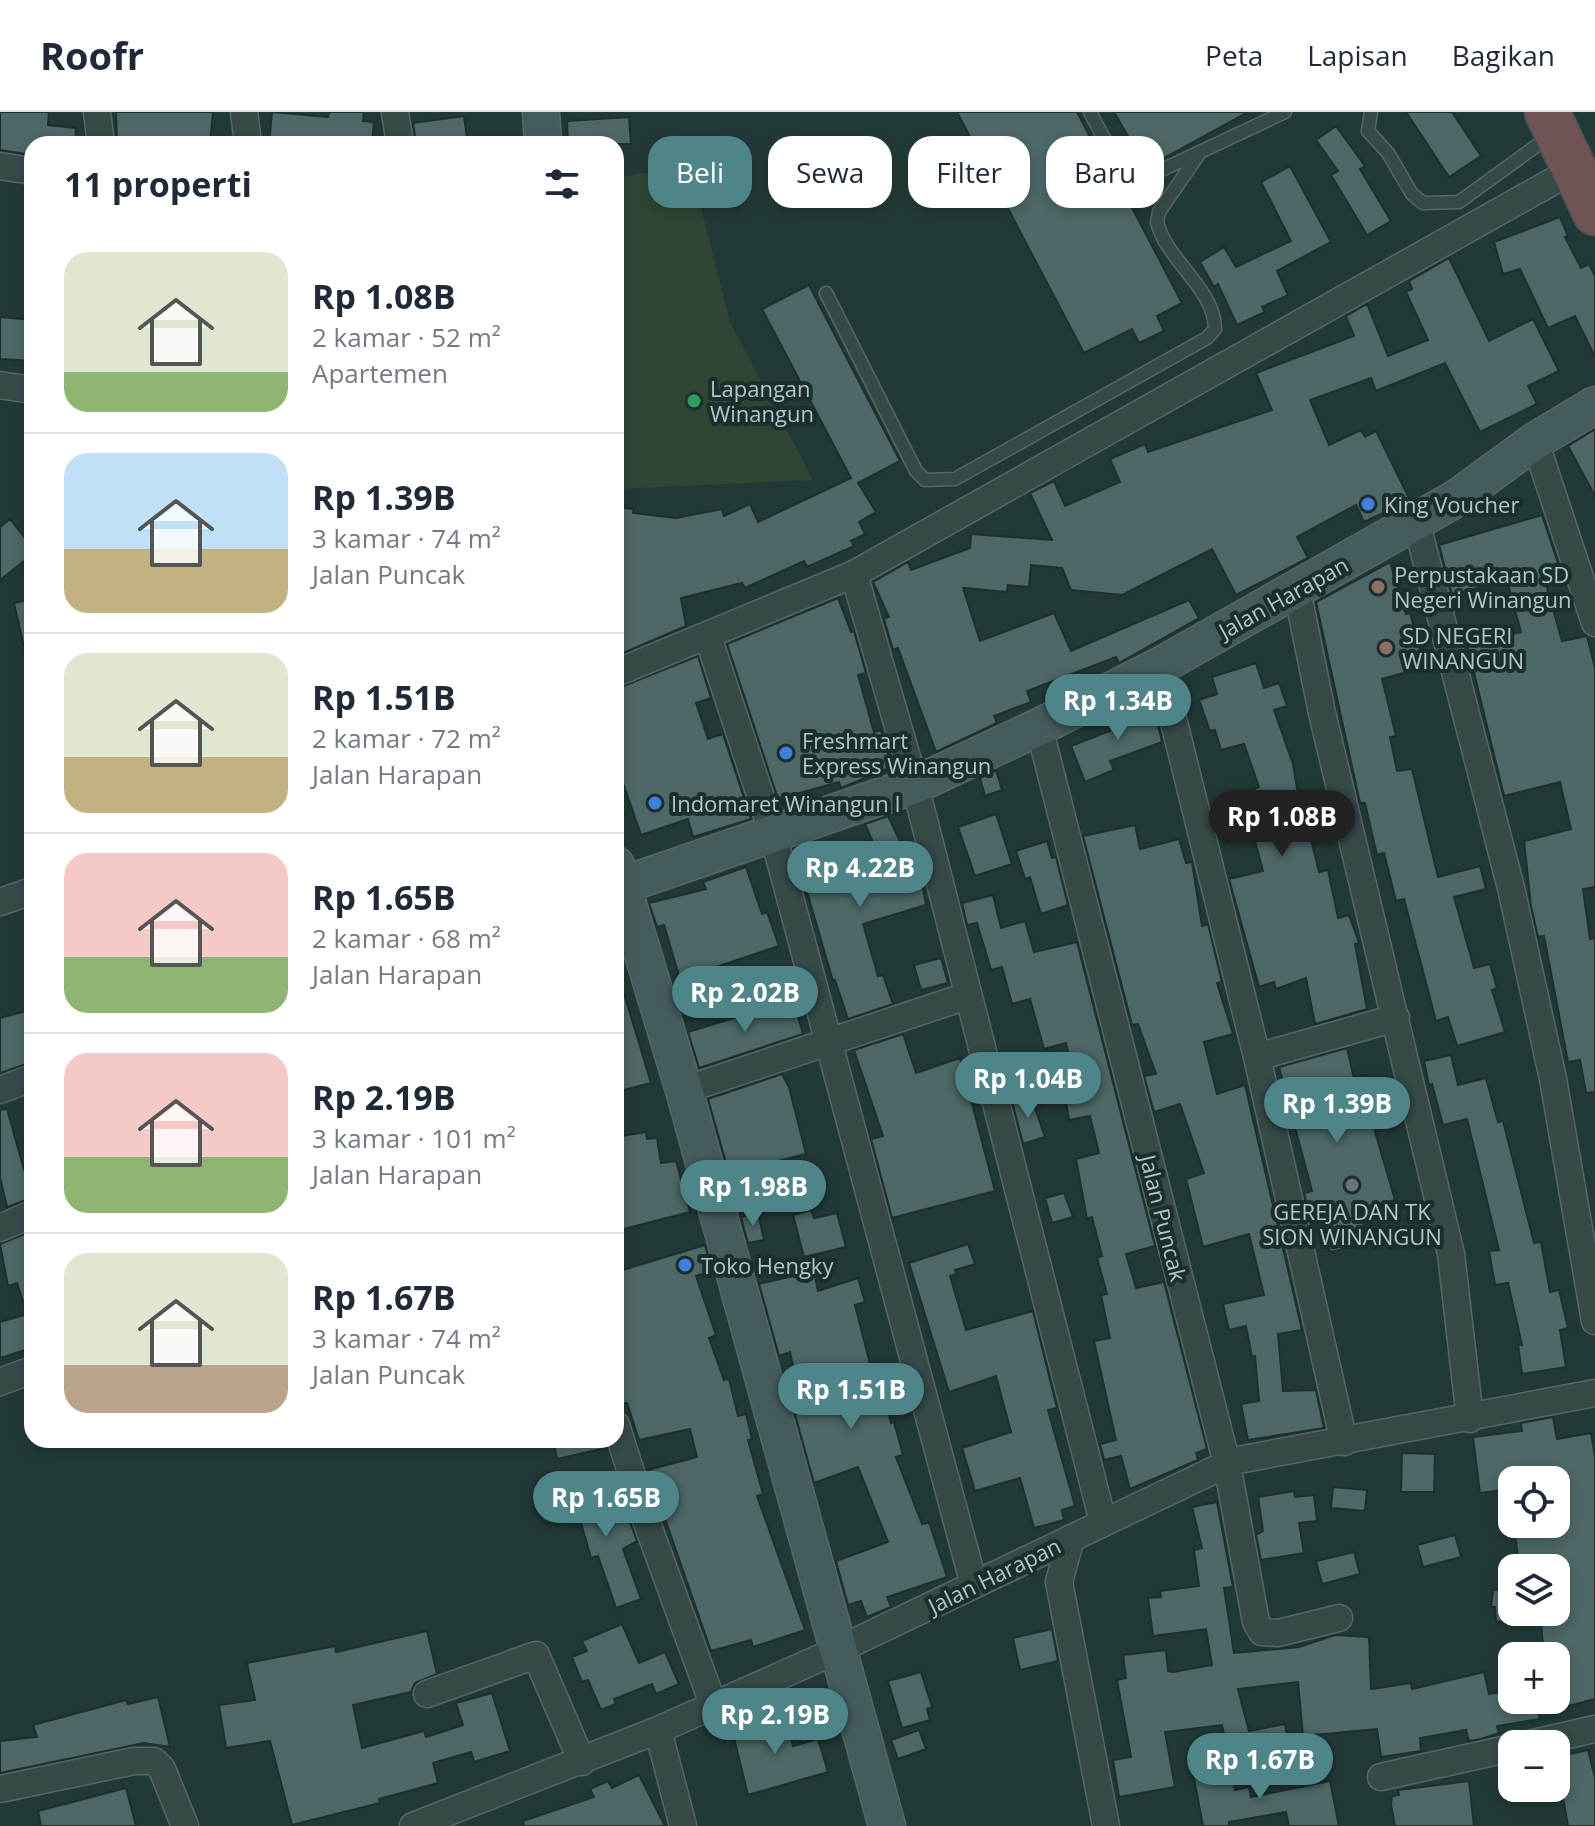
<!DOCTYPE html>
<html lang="id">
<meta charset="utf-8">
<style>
:root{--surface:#fff;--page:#f2f2f3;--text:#1f2937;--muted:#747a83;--line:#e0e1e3;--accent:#4e8589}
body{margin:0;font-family:"Open Sans",sans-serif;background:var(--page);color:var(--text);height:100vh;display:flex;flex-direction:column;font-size:30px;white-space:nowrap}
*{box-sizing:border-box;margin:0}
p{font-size:26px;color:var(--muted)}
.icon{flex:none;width:44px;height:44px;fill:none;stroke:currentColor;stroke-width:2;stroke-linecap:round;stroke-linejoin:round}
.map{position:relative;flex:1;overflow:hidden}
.drawer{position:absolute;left:24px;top:24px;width:600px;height:1312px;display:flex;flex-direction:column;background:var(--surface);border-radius:24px;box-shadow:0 4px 12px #0003}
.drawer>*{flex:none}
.banner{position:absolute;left:648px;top:24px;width:760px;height:72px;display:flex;gap:16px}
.controls{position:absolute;left:1498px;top:1354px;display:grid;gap:16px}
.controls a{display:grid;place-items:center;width:72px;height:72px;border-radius:16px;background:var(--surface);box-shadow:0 4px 12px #0003;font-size:40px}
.price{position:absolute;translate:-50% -68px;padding:0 18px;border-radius:28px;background:var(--accent);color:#fff;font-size:26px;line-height:52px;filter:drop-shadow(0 2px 4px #0008)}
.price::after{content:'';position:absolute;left:50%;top:48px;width:24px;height:18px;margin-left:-12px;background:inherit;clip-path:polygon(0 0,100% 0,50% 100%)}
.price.selected{background:#222;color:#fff}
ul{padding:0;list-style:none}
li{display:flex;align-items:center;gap:24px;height:200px;padding:0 40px}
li+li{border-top:2px solid var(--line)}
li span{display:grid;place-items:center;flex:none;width:224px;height:160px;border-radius:24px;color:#555}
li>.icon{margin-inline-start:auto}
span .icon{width:96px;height:96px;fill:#fffc;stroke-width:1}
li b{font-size:34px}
h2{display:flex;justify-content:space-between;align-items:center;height:96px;padding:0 40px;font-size:34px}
.pill{padding:0 28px;border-radius:24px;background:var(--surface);box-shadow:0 4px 12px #0003;font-size:28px;line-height:72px}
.pill.selected{background:var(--accent);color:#fff}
header{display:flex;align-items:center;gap:48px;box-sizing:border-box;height:112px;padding:0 40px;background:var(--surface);border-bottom:2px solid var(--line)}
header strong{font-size:38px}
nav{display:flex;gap:44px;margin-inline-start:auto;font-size:28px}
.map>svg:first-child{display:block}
.green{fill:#2f4635}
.building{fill:#4d6866;stroke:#1d312f;stroke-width:2}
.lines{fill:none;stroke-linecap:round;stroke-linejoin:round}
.lane-casing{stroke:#546866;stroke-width:15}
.street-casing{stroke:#546866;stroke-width:29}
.secondary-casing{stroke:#546866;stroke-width:39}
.highway-casing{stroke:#415553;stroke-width:47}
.lane{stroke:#364a48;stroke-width:12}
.street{stroke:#364a48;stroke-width:26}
.secondary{stroke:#445d5c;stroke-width:36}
.highway{stroke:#705355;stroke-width:44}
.leisure-dot{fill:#2e9e5b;stroke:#1b2f2d;stroke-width:3}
.shop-dot{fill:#3f7fe0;stroke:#1b2f2d;stroke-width:3}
.education-dot{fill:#8d6e63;stroke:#1b2f2d;stroke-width:3}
.worship-dot{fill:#6b7280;stroke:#1b2f2d;stroke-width:3}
.labels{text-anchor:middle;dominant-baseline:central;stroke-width:8;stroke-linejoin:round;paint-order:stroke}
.poi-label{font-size:22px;fill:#b1c6c5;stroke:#1b2f2d;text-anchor:start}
.street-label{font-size:22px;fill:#b1c6c5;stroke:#1b2f2d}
</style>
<header>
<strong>Roofr</strong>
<nav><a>Peta</a><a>Lapisan</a><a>Bagikan</a></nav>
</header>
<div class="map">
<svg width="1595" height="1714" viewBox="0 0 1595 1714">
<rect width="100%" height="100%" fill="#223a37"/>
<!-- green -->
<path class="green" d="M690,53L730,210L813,368L616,377V66Z"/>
<!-- building -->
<path class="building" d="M0,0H49L48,13L76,16L75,32H32V43L0,38Z
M116,0H213L210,32H117Z
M272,0L328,5L329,0H364L363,9L374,10L372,32H269Z
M957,0H1077L1114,71L1118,69L1182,191L1157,204L1164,219L1139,231L1132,217L1084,241Z
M1114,0H1248L1150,54L1144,52Z
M1406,0H1452L1481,44L1449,65Z
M464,4L468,32H416L413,11Z
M629,5L631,32H568L567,9Z
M1336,14L1365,54L1360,57L1391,109L1367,123L1331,63L1338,59L1316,28Z
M1290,54L1331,130L1277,159L1288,183L1262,195L1265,200L1237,213L1218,172L1214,175L1200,150L1224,135L1236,155L1291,129L1261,70Z
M1560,105L1568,124L1565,125L1581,156L1589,152L1595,164V245L1575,204L1548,216L1520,157L1503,162L1494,130Z
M1449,146L1489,229L1533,207L1559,259L1528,274L1537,292L1480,320L1445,251L1376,279L1371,266L1310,288L1329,333L1361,318L1365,325L1376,319L1410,388L1364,410L1356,393L1297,425L1308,446L1236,483L1212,437L1122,483L1071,478L1062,456L1031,453L1029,475L1008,473L1007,480L963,476L980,529L1054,501L1071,539L1189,488L1199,506L1119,551L1116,545L1027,579L1031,590L994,604L997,611L936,640L898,536L893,538L884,507L889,505L873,470L908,450L911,458L970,436L971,422L1052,428L1030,381L1054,369L1065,394L1120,370L1110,347L1145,332L1148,340L1272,298L1256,261L1354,224L1346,204L1367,192L1388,244L1428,228L1406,180L1412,177L1409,169Z
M809,173L900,349L858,371L876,400L859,410L865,422L851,429L854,434L807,455L804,449L745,476L742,471L681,486L686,514L616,544V395L634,397L633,401L676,406L722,397L724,404L750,392L758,410L851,366L762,197Z
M0,205L32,208V249L0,247Z
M1595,317V384L1568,334Z
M1542,403L1561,460L1544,465L1562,529L1587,524L1595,556V775L1583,777L1590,827L1595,826V980L1586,981L1580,948L1568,950L1544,824L1538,825L1531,794L1524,729L1571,717L1560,670L1504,684L1467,532L1521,520L1507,469L1465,479L1466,483L1453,486L1439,433Z
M10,407L32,435V443L0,468V415Z
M1390,450L1406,502L1410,501L1425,555L1382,567L1396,624L1390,625L1397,659L1412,657L1438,765L1480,754L1486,777L1454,785L1474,856L1490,852L1497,876L1492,878L1505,920L1457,934L1448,905L1436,909L1404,787L1396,789L1384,741L1377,743L1365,691H1360L1316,490Z
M838,486L851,520L854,519L866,561L858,563L874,620L881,618L892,655L841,676L839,670L778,687L727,532Z
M32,487V538L25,539L14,491Z
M698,544L711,586L696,591L708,627L723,622L751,707L693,725L688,707L641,723L624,674L616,676V577Z
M1256,551L1264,576L1279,571L1287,594L1274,598L1293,652L1303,712L1307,711L1319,760L1328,758L1338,806L1349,803L1359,831L1355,832L1367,897L1315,912L1306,866L1276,877L1274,870L1259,875L1229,767L1263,759L1253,722L1228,730L1216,694L1259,675L1244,632L1221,638L1215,618L1210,619L1199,588L1217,582L1212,565Z
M1153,591L1162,630L1110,649L1114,658L1085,670L1071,634L1120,615L1116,604Z
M996,658L1002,678L985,684L980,666Z
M996,702L1012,752L975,764L958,715Z
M888,704L912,755L919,753L926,793L863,812L878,864L883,863L893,892L848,907L835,868L833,869L798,749L872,728L865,712Z
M1135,713L1140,737L1179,727L1186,751L1192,750L1202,814L1208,812L1222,870L1217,871L1233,922L1204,930L1217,982L1245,973L1302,1218L1278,1222L1283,1279L1316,1278L1324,1316L1248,1328L1241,1292L1259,1289L1255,1244L1252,1245L1246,1214L1229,1218L1223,1192L1264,1183L1249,1122L1203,1135L1186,1067L1204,1061L1180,992L1154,1000L1144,964L1156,962L1138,912L1132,913L1083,724Z
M1047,729L1052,746L1056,745L1068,793L1041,802L1030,765L1025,767L1016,739Z
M746,755L762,802L767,800L779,834L680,867L664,813L657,815L649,791L706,777L703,770Z
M993,783L1001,816L1025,809L1034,840L1077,830L1155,1134L1126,1142L1136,1176L1164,1170L1207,1337L1196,1341L1198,1348L1130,1377L1121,1344L1104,1348L1100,1332L1116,1328L1094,1229L1110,1226L1101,1183L1107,1182L1097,1146L1102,1144L1092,1105L1087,1107L1076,1047L1099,1041L1090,1004L1069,1008L1064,978L1076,976L1066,931L1044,937L1030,887L1012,892L1002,855L991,858L977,811L967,813L962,791Z
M941,846L948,871L921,878L914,853Z
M616,868H620L651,971L616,980Z
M793,888L803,922L699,956L688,920Z
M26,899L32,927V950L0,961V906Z
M903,922L916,961L960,946L995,1079L892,1106L871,1027L883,1024L854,938Z
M1347,936L1354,966L1366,963L1376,998L1369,999L1395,1088L1360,1097L1368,1132L1330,1140L1323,1109L1311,1112L1304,1081L1312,1079L1279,955Z
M1451,943L1458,973L1486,966L1498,1010L1503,1009L1534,1131L1541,1130L1550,1180L1559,1178L1568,1216L1560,1218L1566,1255L1522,1262L1518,1233H1522L1508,1171L1495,1173L1489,1139L1499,1138L1467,1007L1443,1013L1432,972L1429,973L1424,949Z
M782,962L789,975L806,1042L758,1054L759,1059L730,1065L708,987Z
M1030,982L1045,1025L1023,1032L1012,989Z
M7,997L32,1086L7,1095L0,1065V998Z
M646,1020L647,1027L657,1026L661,1051L676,1049L690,1100L616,1119V1025Z
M1064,1081L1073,1105L1052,1111L1045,1086Z
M811,1098L814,1106L837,1101L846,1135L804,1145L793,1103Z
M758,1101L764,1128L748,1131L741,1105Z
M32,1119V1236L0,1246V1210L27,1202L17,1171L8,1174L0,1132Z
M968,1132L975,1152L955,1158L956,1162L950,1164L966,1218L1033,1199L1057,1296L1048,1298L1075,1394L1062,1398L1064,1408L1034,1416L1020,1366L975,1379L962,1336L1011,1320L996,1264L949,1280L909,1151Z
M705,1133L712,1159L696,1164L716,1223L709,1226L724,1268L729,1267L738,1304L746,1302L752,1327L748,1328L763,1382L757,1384L805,1518L753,1535L751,1528L711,1539L648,1358L697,1345L690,1317L639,1328L627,1291L622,1292L616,1273V1160Z
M814,1159L818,1179L858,1166L865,1190L855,1193L870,1252L877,1250L891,1311L894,1310L903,1343L896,1345L922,1412L929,1410L947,1465L887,1485L891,1495L867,1505L861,1489L848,1493L836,1449L888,1430L858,1355L814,1371L789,1281L798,1277L790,1240L779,1244L759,1172Z
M1553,1305L1557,1327L1591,1321L1595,1345V1587L1539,1602L1540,1607L1497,1614L1499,1621L1481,1627L1469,1629L1466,1618L1420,1626L1421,1639L1381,1645L1377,1617L1303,1624L1298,1570L1238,1577L1249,1619L1285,1612L1289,1633L1229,1645L1222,1613L1165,1620L1175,1675L1119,1685L1113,1648L1131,1645L1117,1568L1126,1566L1123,1543L1166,1538L1168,1559L1173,1560L1212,1553L1206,1517L1153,1524L1148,1486L1161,1485L1160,1479L1199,1474L1194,1438L1202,1436L1192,1395L1217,1390L1233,1475L1224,1476L1234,1541L1299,1535L1335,1523L1369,1525L1371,1577L1411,1571L1412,1577L1484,1560L1489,1582L1512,1579V1588H1556V1544H1544L1540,1500H1556V1456H1519L1514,1412H1556V1368H1512V1377L1480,1381L1473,1325L1522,1319L1521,1311Z
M553,1328H604L606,1336L557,1347Z
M1402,1341L1435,1342L1434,1380H1401Z
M603,1369L613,1405L627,1402L637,1429L623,1437L641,1487L616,1496L598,1444L591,1446L577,1397L568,1400L563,1380Z
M1333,1375L1367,1378L1365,1399L1331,1396Z
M1294,1379L1295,1385L1314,1383L1317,1409L1299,1411L1304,1441L1261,1448L1256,1423L1263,1419L1258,1385Z
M1455,1423L1461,1445L1423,1455L1417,1433Z
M1354,1440L1360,1462L1322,1472L1316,1449Z
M1512,1477V1508L1496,1510L1495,1495H1491L1493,1478Z
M622,1512L639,1551L665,1540L679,1572L656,1582L652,1572L614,1587L616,1592L601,1598L588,1568L582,1570L572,1545L587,1539L582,1529Z
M1052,1517L1058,1549L1020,1558L1013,1526Z
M427,1519L437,1562L415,1571L411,1580L353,1593L362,1636L424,1619L426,1625L463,1613L456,1591L492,1581L510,1639L474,1650L471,1640L433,1651L438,1671L379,1687L380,1691L292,1713L270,1629L226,1636L219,1593L255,1588L247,1551L335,1534L336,1540Z
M921,1560L932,1595L927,1597L930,1608L902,1616L888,1569Z
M158,1585L170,1635L144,1631L0,1661V1629L37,1625L33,1613L126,1588L128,1592Z
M786,1604L793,1634L818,1627L828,1660L748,1683L732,1618Z
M919,1618L926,1637L898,1647L891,1628Z
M1588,1638L1595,1666V1714H1568L1556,1645Z
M1230,1650L1235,1678L1249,1675L1251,1685L1330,1669L1339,1714H1289L1286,1700L1229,1710V1714H1203L1192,1656Z
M639,1663L665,1714H524L523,1709L594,1685L590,1677L608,1669L612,1676Z
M1469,1669L1474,1714H1395L1391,1693L1392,1684L1399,1683L1398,1678Z
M126,1676L136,1714H41L38,1699Z"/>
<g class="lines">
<defs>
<path id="lane" d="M1090,0C1105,27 1116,60 1151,63L1285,0
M1371,0L1368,19L1388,41L1412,82L1423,91L1459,90L1550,24
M826,181L916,359L925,368L955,367L1207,226L1215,217C1215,177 1166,148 1157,110L1159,100L1199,42"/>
<path id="street" d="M97,0L101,32
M244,0L248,32
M395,0L400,32
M0,54L32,59
M0,273L32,278
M1535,329L1595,511
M1416,409L1511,776L1553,967L1595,1209
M854,462L915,673L1103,1410
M1297,478L1322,601L1451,1142L1470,1307
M708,525L773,722L974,1473
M1160,554L1257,945L1344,1330
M616,561L854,462L1573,58
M1039,615L1227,1352L1256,1510L1262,1520L1278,1521L1339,1506
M0,790L32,779
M1257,945L1396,906
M0,978L32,966
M684,978L967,884
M0,1116L32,1102
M0,1270L32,1258
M616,1313L647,1411L713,1592
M1071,1426L1059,1470L1106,1714
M427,1582L536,1543L582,1650
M658,1618L683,1714
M1529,1632L1595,1617
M1381,1665L1512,1636
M0,1677L134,1649H154L162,1657L185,1714
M413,1714L658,1618L838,1538L1233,1349L1595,1281"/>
<path id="secondary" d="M541,0L543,32
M616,753L684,978L887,1714
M623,773L915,673L1039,615L1160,554L1457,386L1535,329L1595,293"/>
<path id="highway" d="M1547,0L1595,101"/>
</defs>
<!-- lane casing -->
<use href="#lane" class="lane-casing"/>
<!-- street casing -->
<use href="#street" class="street-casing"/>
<!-- secondary casing -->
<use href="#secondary" class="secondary-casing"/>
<!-- highway casing -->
<use href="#highway" class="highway-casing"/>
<!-- lane -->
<use href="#lane" class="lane"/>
<!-- street -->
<use href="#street" class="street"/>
<!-- secondary -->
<use href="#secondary" class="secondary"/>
<!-- highway -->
<use href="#highway" class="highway"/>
</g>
<!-- markers -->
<circle class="leisure-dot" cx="694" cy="289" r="8"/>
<g class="shop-dot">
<circle cx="1368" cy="392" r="8"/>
<circle cx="786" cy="641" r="8"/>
<circle cx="655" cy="691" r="8"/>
<circle cx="685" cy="1153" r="8"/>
</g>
<g class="education-dot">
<circle cx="1378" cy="475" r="8"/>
<circle cx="1386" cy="536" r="8"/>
</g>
<circle class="worship-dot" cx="1352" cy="1073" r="8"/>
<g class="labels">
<!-- poi labels -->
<g class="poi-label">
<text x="710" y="276">Lapangan<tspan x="710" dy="25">Winangun</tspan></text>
<text x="1384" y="392">King Voucher</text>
<text x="1394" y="462">Perpustakaan SD<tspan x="1394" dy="25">Negeri Winangun</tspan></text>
<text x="1402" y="523">SD NEGERI<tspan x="1402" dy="25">WINANGUN</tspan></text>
<text x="802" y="628">Freshmart<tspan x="802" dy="25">Express Winangun</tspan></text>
<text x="671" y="691">Indomaret Winangun I</text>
<text x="1352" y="1099" text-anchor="middle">GEREJA DAN TK<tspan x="1352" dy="25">SION WINANGUN</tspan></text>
<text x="701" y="1153">Toko Hengky</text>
</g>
<!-- street labels -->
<g class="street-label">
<text transform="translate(1283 485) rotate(-29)">Jalan Harapan</text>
<text transform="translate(1164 1106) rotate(76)">Jalan Puncak</text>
<text transform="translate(994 1463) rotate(-26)">Jalan Harapan</text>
</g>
</g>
</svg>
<div class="controls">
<a><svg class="icon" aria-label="locate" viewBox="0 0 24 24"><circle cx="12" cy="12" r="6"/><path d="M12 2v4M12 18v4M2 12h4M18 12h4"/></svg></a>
<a><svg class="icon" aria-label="layers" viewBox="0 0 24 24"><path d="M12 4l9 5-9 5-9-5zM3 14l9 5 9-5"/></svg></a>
<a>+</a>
<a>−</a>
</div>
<b class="price" style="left:1118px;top:630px">Rp 1.34B</b>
<b class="price selected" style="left:1282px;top:746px">Rp 1.08B</b>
<b class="price" style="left:860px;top:797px">Rp 4.22B</b>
<b class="price" style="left:745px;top:922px">Rp 2.02B</b>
<b class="price" style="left:1028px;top:1008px">Rp 1.04B</b>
<b class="price" style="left:1337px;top:1033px">Rp 1.39B</b>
<b class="price" style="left:753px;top:1116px">Rp 1.98B</b>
<b class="price" style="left:851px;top:1319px">Rp 1.51B</b>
<b class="price" style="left:606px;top:1427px">Rp 1.65B</b>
<b class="price" style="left:775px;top:1644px">Rp 2.19B</b>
<b class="price" style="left:1260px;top:1689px">Rp 1.67B</b>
<div class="banner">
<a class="pill selected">Beli</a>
<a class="pill">Sewa</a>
<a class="pill">Filter</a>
<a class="pill">Baru</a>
</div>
<section class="drawer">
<h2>11 properti<svg class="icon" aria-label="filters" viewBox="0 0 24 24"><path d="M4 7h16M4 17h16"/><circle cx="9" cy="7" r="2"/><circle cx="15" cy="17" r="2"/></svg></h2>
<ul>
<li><span style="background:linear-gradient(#dfe7d0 75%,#8fb573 0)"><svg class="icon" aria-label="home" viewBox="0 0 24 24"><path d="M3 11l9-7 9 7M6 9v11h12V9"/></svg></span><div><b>Rp 1.08B</b><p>2 kamar · 52 m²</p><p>Apartemen</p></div></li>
<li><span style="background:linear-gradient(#bfe0f5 60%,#c2b280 0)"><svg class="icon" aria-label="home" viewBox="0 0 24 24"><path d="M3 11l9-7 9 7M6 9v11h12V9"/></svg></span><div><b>Rp 1.39B</b><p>3 kamar · 74 m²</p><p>Jalan Puncak</p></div></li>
<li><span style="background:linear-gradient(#dfe7d0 65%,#c2b280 0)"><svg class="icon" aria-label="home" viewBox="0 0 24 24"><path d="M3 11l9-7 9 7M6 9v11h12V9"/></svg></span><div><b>Rp 1.51B</b><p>2 kamar · 72 m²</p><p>Jalan Harapan</p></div></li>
<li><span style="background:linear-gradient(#f6c9c9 65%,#8fb573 0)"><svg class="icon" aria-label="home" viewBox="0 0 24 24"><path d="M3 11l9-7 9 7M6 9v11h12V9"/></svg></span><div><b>Rp 1.65B</b><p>2 kamar · 68 m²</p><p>Jalan Harapan</p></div></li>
<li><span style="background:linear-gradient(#f6c9c9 65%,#8fb573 0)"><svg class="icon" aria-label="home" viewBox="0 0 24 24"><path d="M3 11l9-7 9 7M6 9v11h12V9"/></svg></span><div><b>Rp 2.19B</b><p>3 kamar · 101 m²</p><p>Jalan Harapan</p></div></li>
<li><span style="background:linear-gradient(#dfe7d0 70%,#b9a48a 0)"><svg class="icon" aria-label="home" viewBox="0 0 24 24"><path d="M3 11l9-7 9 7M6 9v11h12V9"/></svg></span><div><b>Rp 1.67B</b><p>3 kamar · 74 m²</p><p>Jalan Puncak</p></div></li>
</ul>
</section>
</div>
